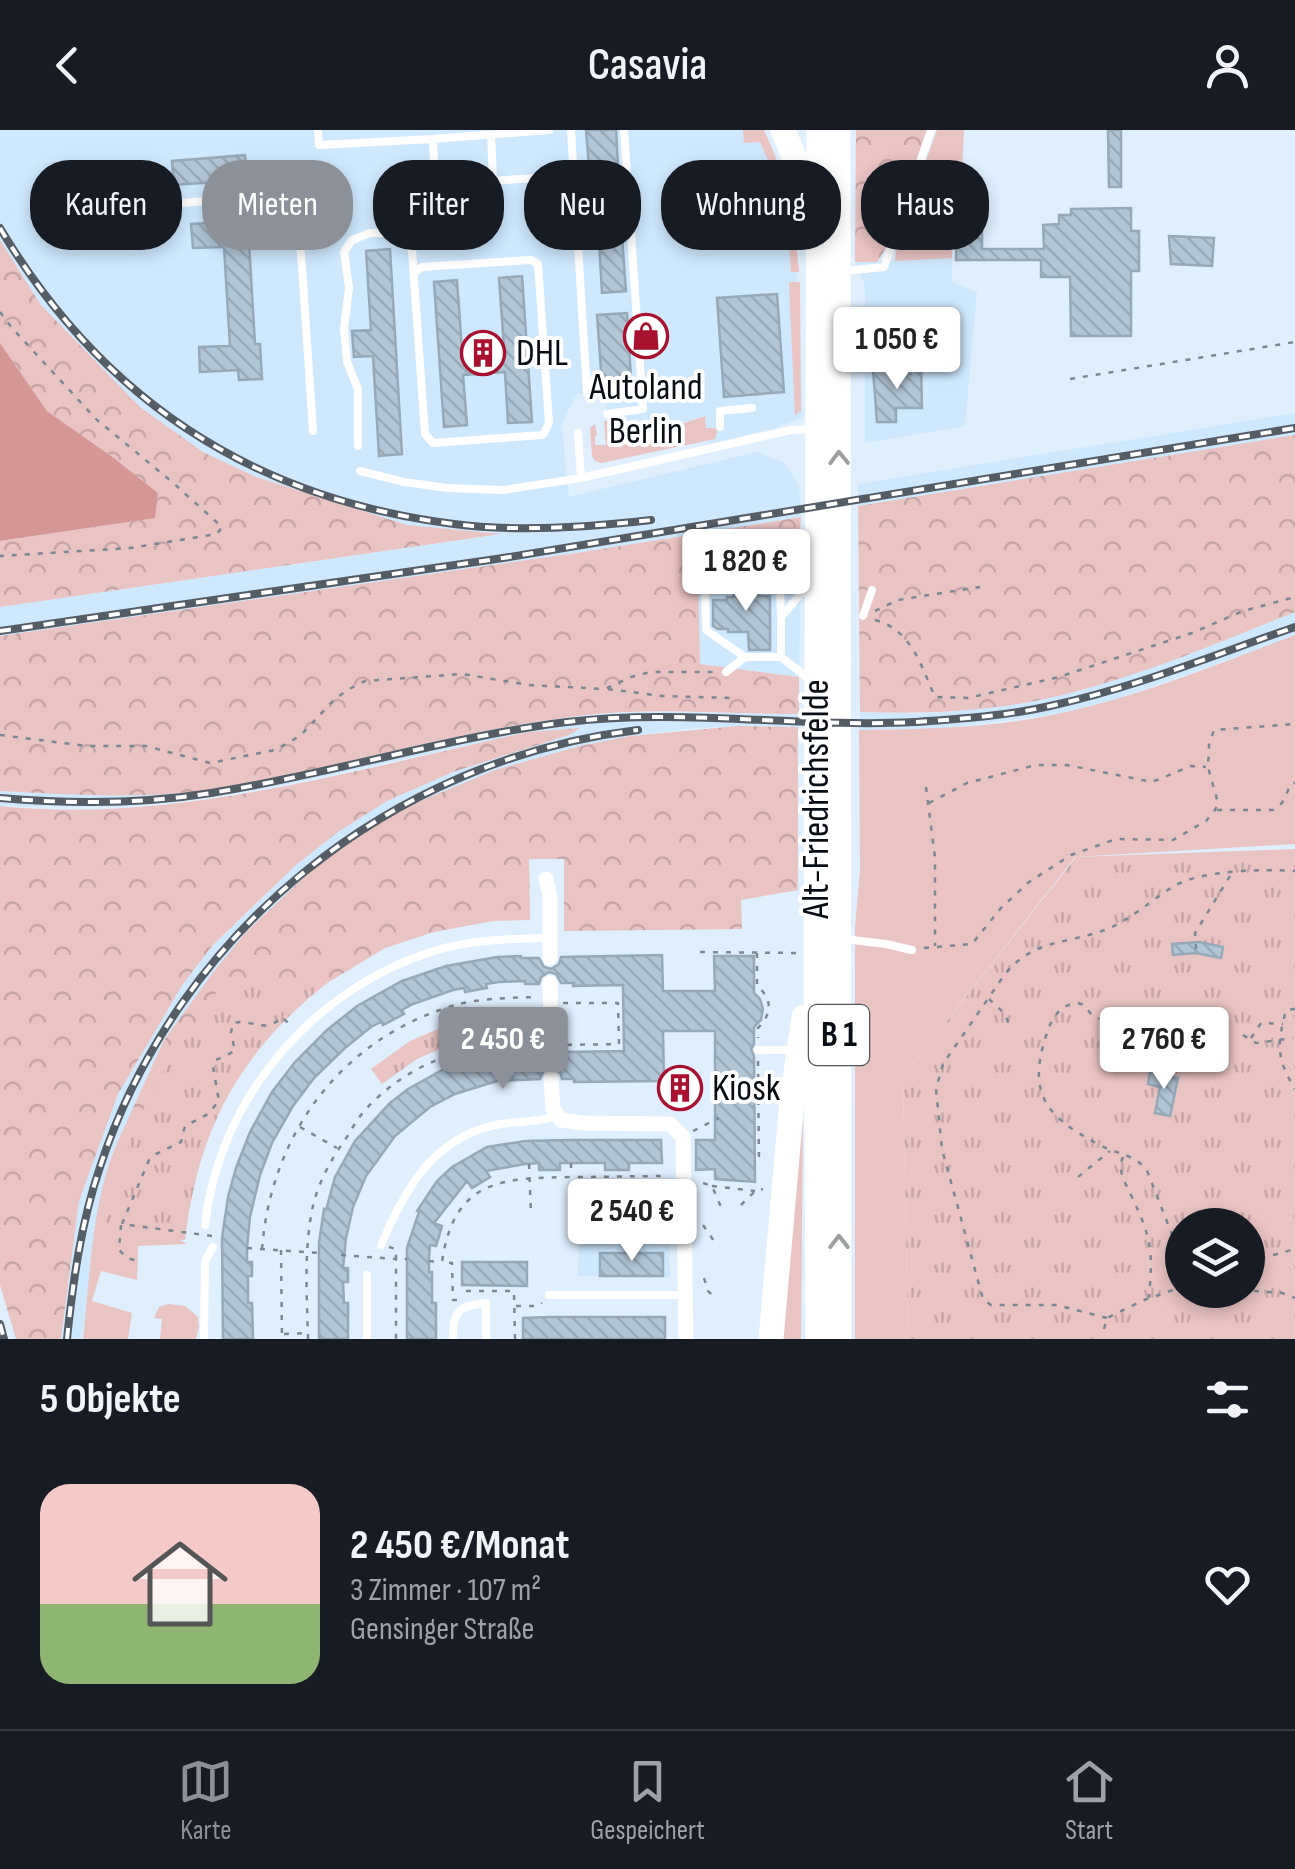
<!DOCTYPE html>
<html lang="de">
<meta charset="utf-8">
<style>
:root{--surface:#171b24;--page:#242831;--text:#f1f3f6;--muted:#9ea1a6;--line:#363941;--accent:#8c9099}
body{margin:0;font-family:"Sofia Sans Condensed",sans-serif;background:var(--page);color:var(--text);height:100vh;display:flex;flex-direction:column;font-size:38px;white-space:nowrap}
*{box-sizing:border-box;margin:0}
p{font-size:32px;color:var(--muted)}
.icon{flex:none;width:55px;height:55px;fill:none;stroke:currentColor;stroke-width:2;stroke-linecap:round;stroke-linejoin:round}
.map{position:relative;height:1209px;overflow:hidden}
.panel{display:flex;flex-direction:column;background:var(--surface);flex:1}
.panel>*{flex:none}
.guide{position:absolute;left:30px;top:30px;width:1235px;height:90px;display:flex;gap:20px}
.tools{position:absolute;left:1165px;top:1078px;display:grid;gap:20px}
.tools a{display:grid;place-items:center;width:100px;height:100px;border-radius:50%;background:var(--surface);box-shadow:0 5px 15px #0003;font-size:50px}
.price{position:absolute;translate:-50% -85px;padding:0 22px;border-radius:10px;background:#fff;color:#222;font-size:32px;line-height:65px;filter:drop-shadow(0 2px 5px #0008)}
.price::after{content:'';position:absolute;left:50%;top:60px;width:30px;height:22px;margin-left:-15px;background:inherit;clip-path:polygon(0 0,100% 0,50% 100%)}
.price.current{background:var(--accent);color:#fff}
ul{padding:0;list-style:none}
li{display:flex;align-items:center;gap:30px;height:250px;padding:0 40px}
li span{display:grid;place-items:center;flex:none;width:280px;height:200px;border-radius:30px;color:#555}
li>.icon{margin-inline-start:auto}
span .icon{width:120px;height:120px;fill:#fffc;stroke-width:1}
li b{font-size:42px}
h2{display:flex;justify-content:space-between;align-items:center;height:120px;padding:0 40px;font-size:42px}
.pill{padding:0 35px;border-radius:40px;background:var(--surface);box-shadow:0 5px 15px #0003;font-size:35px;line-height:90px}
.pill.current{background:var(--accent);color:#fff}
header{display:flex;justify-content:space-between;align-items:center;height:130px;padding:0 40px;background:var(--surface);font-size:45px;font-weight:600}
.dock{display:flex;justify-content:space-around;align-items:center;height:140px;border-top:2px solid var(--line);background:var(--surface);font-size:28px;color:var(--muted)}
.dock a{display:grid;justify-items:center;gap:5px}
.dock .current{color:var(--accent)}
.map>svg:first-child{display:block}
.built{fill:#cee8fe}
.green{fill:#eac3c3}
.forest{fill:url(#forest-crowns)}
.park{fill:url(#park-tufts);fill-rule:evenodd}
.water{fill:#d49796}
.building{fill:url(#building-back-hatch);stroke:#96a9b9;stroke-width:2.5}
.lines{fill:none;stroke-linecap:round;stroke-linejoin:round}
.path{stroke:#7c8892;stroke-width:2.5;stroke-dasharray:5 8;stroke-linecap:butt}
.lane{stroke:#fff;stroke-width:8}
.street{stroke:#fff;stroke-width:15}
.primary{stroke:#fff;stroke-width:25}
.rail-casing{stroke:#545d66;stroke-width:8}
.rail{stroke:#fff;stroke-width:4;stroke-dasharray:11;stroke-linecap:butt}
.oneway{stroke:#9c9fa1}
.labels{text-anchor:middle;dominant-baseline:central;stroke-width:8;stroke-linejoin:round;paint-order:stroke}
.shield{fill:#fff;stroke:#52565a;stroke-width:2.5}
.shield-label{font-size:35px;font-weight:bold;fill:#080e14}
.poi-label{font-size:38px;fill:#080e14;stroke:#fff;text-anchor:start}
.street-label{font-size:38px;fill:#080e14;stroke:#fff}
</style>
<header><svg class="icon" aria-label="back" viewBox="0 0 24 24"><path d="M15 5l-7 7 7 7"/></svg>Casavia<svg class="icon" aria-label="person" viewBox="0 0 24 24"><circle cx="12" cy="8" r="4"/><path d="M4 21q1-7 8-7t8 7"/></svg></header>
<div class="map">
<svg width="1295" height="1209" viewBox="0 0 1295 1209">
<defs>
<pattern id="forest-crowns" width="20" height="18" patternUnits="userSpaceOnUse" patternTransform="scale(2.5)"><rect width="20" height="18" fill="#eac3c3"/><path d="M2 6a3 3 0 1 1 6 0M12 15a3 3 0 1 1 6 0" fill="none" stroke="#c7a6a7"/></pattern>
<pattern id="park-tufts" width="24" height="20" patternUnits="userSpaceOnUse" patternTransform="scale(2.5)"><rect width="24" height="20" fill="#eac3c3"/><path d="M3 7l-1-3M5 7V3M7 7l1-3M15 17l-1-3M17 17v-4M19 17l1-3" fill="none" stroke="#c7a6a7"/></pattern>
<pattern id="building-back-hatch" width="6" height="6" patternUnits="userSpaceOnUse" patternTransform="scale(2.5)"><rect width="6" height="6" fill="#b3c6d6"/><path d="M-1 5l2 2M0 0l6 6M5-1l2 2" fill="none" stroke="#98a9b7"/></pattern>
</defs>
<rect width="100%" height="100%" fill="#dfeffd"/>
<!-- built -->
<path class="built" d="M0,0H764L784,48L796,105L802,288L775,298L707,314L704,286L609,318L605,268L603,267L602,262L577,264L564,289L562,299L569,367L756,322L783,332L799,355L801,387L576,423L0,506V477L496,405L407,395L256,347L203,322L140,277L41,175L0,110Z
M952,128V152L977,162L965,296L865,313V156L855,132Z
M1295,283V305L858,376V354Z
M801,432L799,547L700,534L698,439L760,438V451L773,450L774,445Z
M1295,482V506L1117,569L1051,585L938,599L859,600L860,582L923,584L994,577L1035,571L1107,552L1172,531Z
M643,582L799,584L798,597L738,596L685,599L630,606L580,616L495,640L399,680L331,722L246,802L164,910L111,1026L100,1071L82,1209H61L79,1071L118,964L183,854L214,815L296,735L338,702L387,671L453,642L569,605L578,598L529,602L279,656L176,672L121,677L5,676H0V661L118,665L168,663L225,657L483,600L589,585Z
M579,1074H669L670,1147L578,1146Z"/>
<!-- green -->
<path class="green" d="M743,0H764C786,46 795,91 799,142H791C788,96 780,54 760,12L744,13Z
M937,0H964L961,62L952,63V128L895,131L897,110Z
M789,152H800L801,280L795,286Z
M705,286L706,298H718L715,309L601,333L595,331L592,326L590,298L595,294L597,305L595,306V315H606L604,291L615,290L618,315Z
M1295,505V714L1075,727L903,947L908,1209H855V798L860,740L859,600C923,599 989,598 1052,585C1136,568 1216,535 1295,505Z
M803,979L801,1209H777Z
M118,1011L196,1048L190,1075L180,1088L178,1109L187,1114L138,1116L137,1150L101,1141L92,1171L132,1183L128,1209H83C90,1147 92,1068 118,1011Z
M168,1174L185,1176L198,1187L199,1197L196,1209H160L162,1189L154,1188L159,1177Z"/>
<!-- forest -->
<path class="forest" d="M856,0H928L888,115L877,132H855Z
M0,110L41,175L140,277L203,322L256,347L407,395L501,404L0,477V411L154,388L158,363L114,328L47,281L0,213Z
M1295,305V482C1210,516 1125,553 1035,571C977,582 918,584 860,582L858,376Z
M801,387L799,420H795L797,430L782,436L698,440L700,534L799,547V584C728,584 656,577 586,585C464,599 348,635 228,657C153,670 75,665 0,661V506L576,423Z
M738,596L798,597V760L741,770L742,799L564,801V729H529L530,790L493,791L434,802L385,818L324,855L256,846L155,1029L118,1011L164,910L215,840L246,802L331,722L399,680L495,640L580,616L630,606Z
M580,598L569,605L453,642L387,671L338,702L296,735L213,815L183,854L118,964L79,1071L61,1209H16L0,1155V676C174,695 360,638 529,602Z"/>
<!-- park -->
<path class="park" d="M1295,719V1209H908L903,947L1076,727ZM1182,1095H1248V1160H1182Z
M256,846L326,854C238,924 198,1000 185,1110L101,1104C113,1059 126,1014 147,972C168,927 199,887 227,847L253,849Z
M440,898L447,916L417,929L382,954L371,939L410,911Z"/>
<!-- water -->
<path class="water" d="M0,213L47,281L114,328L158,363L155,388L0,411Z"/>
<!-- building -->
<path class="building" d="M586,0H616L620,71L597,73L594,36H589Z
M1108,0H1121V57H1109Z
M245,25L247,50L174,55L172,31Z
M1131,78V101H1139V141H1131V206H1071L1070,147H1041V130H956L957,101L982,102V119H1044L1043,95L1059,94V85H1071V79Z
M252,79L254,112L249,113L255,214H260L262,249L239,250L238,240L200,242L199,217L230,216L224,117L193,118L191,94L229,92L228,81Z
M621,93L626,161L602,163L598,94Z
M1169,106L1214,108L1212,136L1171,134Z
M390,119L402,324L379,326L373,226L354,227L352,201L371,200L366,121Z
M522,146L532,292L508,293L505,242L463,245L467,295L444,297L434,152L457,150L462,220L504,217L499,148Z
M777,164L784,262L724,267L717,168Z
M627,183L632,265L603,267L597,185Z
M882,188H905V225L881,224Z
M910,231H921L922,278H896V292H877L873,240H890V244H910Z
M733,446H758L751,451L752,459L758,461V466H770V520H749L748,502H728V499H718L713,496V470H727V467H734L733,462L740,458V452Z
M1199,812L1223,817L1221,828L1196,823L1173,825L1172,814Z
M662,825L663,861H715L714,826H754V863L760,869L763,879L761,890L754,897V914L751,919L754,926L755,1052L715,1049V1039L696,1040V1010H715V901H663L664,951L574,952V949H562L560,942L551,938L544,940L540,949L497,951L455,964L430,977L395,1006L366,1046L353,1077L346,1108L343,1138H348V1152H343L344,1173H348V1209H319V1113L324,1079L326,1080L335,1047L355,1011L390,973L408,959L444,939L494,925L519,922V924H540L545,933L552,935L560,930L563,922L624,921L623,855L573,856L574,853H561L556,844L549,842L541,847L539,854H525V851L499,852L486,854L487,858L465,862L464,858L453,860L413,874L402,880L404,884L383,895L381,892L371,897L345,918L314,948L293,976L272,1013L260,1045L250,1087L247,1118V1132H252V1146H248V1173H252L253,1209H223L222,1108L228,1067L236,1038L250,1002L272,962L295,932L327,900L357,876L402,851L446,836L497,827L521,826V828H539L544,837L551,839L559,834L561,827Z
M1150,942L1178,948L1170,986L1155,983L1160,957L1148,954Z
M571,1010H661L662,1033H629V1040H605V1033H560V1040H539V1033L525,1034L486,1041L490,1047L472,1058L467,1051L434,1093L442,1096L436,1116L430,1115L429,1127V1142H432V1173H436V1209H407V1118L419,1082L417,1081L437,1051L452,1037L487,1017L525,1011Z
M600,1123H663V1146H600Z
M462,1132H527V1156L462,1155Z
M550,1187H665V1209H523V1188Z"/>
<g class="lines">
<!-- path -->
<path class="path" d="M0,182L12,198L97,290L171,351L222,397L217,404L130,418L0,426
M1070,249L1295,212
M875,481L898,470L980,457
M875,490C912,500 921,536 935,567L968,568L1059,547L1192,503L1243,481L1295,467
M608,559L662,566L732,568
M0,605L87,616H146L210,633L275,620L300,606L332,572L347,560L365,551L462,544L529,555L605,559L631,547L650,542H715
M926,657L935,728V816
M929,673L967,653L1036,635H1067L1152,652L1191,636L1206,637
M1217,680H1273L1282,673L1291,654L1295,653
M924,818L972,814L1001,778L1029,752L1071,725L1116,709L1173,710L1206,691L1215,680L1218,673L1208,637L1209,615L1214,600L1295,594
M1196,819L1195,803L1230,746
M700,822L798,823
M757,823V856C773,869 772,884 758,898V908
M989,869L1005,884L1009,895
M563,873H618L619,914L564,915
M1295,879L1286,880C1277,915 1276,928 1295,959
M444,882L457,921
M1243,905L1256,913L1293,908
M1251,908L1261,893L1283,894
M1162,921L1174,890
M758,931L759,1033
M300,997L337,1018
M693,1001L719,988
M1123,1027C1117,1041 1125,1052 1131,1065C1152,1109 1153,1120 1149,1168
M571,1033V1046
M529,1034L531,1083
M1078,1047L1110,1021
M703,1053L712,1056L721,1077
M712,1056L755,1061
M741,1075L755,1061L763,1059
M121,1095L119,1120L127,1128L138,1131
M703,1095L716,1114
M212,1106L122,1094L149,1030L156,1024L181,1012L185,996L208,984L219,971L213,937L216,930L235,921L231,903L233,893C252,888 264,905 282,887L292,897
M389,1117L396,1119V1129H407
M247,1118L319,1123
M262,1119C271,1005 340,910 452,876C478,868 509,868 536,867
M281,1120L282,1209
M341,1125L396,1129V1209
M1182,1130L1146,1038C1128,1022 1118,1025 1098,1014C1044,986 1027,962 1047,903C1052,887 1061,874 1078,873L1084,875L1091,884L1186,933L1210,935L1224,931
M429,1131L440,1132
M1248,1132L1295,1119
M704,1148L708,1161L713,1166
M1199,1160L1204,1164L1237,1160
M1241,1160L1282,1163L1295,1168
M466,1161H514L515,1209
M457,1170H453L452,1133L442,1132C454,1048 503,1048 574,1047C606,1047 637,1046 669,1046
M516,1176H538L542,1173
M1107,1188L1057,1175H991L983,1169L942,1019L936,959L943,934L1005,844C1033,810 1064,814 1102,801C1128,792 1150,771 1174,756C1202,740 1262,739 1295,741
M1104,1199L1107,1188L1144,1170L1182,1157
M284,1204L306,1203
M308,1209C307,1169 304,1126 311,1086C315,1059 329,1032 345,1010C352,999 358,987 367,978C412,930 470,914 533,910V902H538"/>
<!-- lane -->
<path class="lane" d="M318,0L319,15L433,9L549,0
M571,0L587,263
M491,5L493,49
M433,9L435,54L574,46
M154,75L297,64L313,301
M844,141L884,137L931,0
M607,284L643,279L624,0
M720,297V281L752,278
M578,303L581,348
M358,316V259L347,232L344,198L349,158L344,122L352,110L370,103H397L405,108L412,120L425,304L433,313L543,305L549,293L538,134L531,130L422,137L414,143
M360,341L404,352L447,358L503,360L581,348L791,300L813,299
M758,454H780L781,487
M733,455L705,456L706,500L745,527H781
M863,486L872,460
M726,542L745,527
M809,549L781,527V487L810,453
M844,809L886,814L912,820
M758,920H794
M205,1095C219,968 314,857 437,820C474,809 512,809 550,808
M381,1115C404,1061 432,1009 495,995C515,991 536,993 557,986
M367,1145V1209
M549,1165H685
M204,1209L205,1131L213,1117
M453,1209C453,1181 458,1176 486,1173V1209"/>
<!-- street -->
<path class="street" d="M546,749L550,766V828
M550,853L551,924
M551,949L553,979L561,990L583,993L670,994L683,1007L686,1209"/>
<!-- primary -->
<path class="primary" d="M783,0L795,29L809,81
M838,0L839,1209
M771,1209L792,970L804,887
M818,1209L816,833L819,0"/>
<defs>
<path id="rail" d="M0,98C103,271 255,369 454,394C514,402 591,397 651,390
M0,501L503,428L1295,298
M0,668C70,674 142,674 211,663C331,644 447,607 567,592C681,578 801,598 915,592C960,589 1006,586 1050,576C1134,558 1214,525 1295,497
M0,1194L4,1209
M67,1209C73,1151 81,1093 100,1037C177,802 391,629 638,600"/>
</defs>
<!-- rail casing -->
<use href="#rail" class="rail-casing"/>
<!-- rail -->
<use href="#rail" class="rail"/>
</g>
<!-- one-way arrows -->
<defs><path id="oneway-chevron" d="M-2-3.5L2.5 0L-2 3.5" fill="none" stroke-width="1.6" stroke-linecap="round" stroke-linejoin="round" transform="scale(2.5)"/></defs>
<g class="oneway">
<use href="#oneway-chevron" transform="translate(839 328) rotate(-91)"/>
<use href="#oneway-chevron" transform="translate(839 1112) rotate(-90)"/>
</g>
<!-- icons -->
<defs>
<symbol id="shop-ring" viewBox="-11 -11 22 22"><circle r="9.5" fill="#fff" stroke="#a8112f" stroke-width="1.5"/><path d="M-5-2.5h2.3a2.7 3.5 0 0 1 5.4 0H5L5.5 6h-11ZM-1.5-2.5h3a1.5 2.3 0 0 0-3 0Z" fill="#a8112f"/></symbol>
<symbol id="building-ring" viewBox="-11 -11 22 22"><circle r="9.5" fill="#fff" stroke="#a8112f" stroke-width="1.5"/><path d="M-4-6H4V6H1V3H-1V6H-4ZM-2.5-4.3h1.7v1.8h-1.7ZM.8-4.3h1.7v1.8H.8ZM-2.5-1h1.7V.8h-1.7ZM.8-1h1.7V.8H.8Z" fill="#a8112f"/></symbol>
</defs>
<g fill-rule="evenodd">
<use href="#shop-ring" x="621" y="181" width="50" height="50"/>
<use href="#building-ring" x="458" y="198" width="50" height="50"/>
<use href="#building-ring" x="655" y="933" width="50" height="50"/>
</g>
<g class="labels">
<!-- shield labels -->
<rect class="shield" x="809" y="875" width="60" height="60" rx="8"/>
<g class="shield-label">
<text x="839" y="905">B 1</text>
</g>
<!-- poi labels -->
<g class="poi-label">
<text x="516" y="223">DHL</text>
<text x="646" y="257" text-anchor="middle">Autoland<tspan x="646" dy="44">Berlin</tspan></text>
<text x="712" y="958">Kiosk</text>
</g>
<!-- street labels -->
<g class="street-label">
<text transform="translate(816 669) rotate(-90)">Alt-Friedrichsfelde</text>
</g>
</g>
</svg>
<div class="tools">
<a><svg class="icon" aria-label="layers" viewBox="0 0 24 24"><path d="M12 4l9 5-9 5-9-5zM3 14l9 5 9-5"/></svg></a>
</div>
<b class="price" style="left:897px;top:262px">1 050 €</b>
<b class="price" style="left:746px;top:484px">1 820 €</b>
<b class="price current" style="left:503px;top:962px">2 450 €</b>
<b class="price" style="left:1164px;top:962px">2 760 €</b>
<b class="price" style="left:632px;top:1134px">2 540 €</b>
<div class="guide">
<a class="pill">Kaufen</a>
<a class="pill current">Mieten</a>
<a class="pill">Filter</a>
<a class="pill">Neu</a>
<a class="pill">Wohnung</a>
<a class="pill">Haus</a>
</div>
</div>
<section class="panel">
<h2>5 Objekte<svg class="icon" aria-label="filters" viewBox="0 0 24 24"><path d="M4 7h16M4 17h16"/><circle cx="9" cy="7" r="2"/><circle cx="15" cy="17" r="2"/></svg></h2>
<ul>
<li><span style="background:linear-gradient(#f6c9c9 60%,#8fb573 0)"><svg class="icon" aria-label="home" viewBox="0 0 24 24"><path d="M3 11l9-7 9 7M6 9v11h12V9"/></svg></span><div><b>2 450 €/Monat</b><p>3 Zimmer · 107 m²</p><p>Gensinger Straße</p></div><svg class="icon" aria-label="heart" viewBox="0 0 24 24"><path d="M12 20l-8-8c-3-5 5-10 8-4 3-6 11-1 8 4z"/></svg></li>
</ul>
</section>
<nav class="dock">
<a class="current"><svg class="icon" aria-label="map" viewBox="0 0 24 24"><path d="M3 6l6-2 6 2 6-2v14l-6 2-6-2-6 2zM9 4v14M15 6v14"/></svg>Karte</a>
<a><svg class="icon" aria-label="saved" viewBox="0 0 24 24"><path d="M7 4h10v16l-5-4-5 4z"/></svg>Gespeichert</a>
<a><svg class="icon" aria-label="home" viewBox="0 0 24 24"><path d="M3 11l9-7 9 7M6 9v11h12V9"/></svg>Start</a>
</nav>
